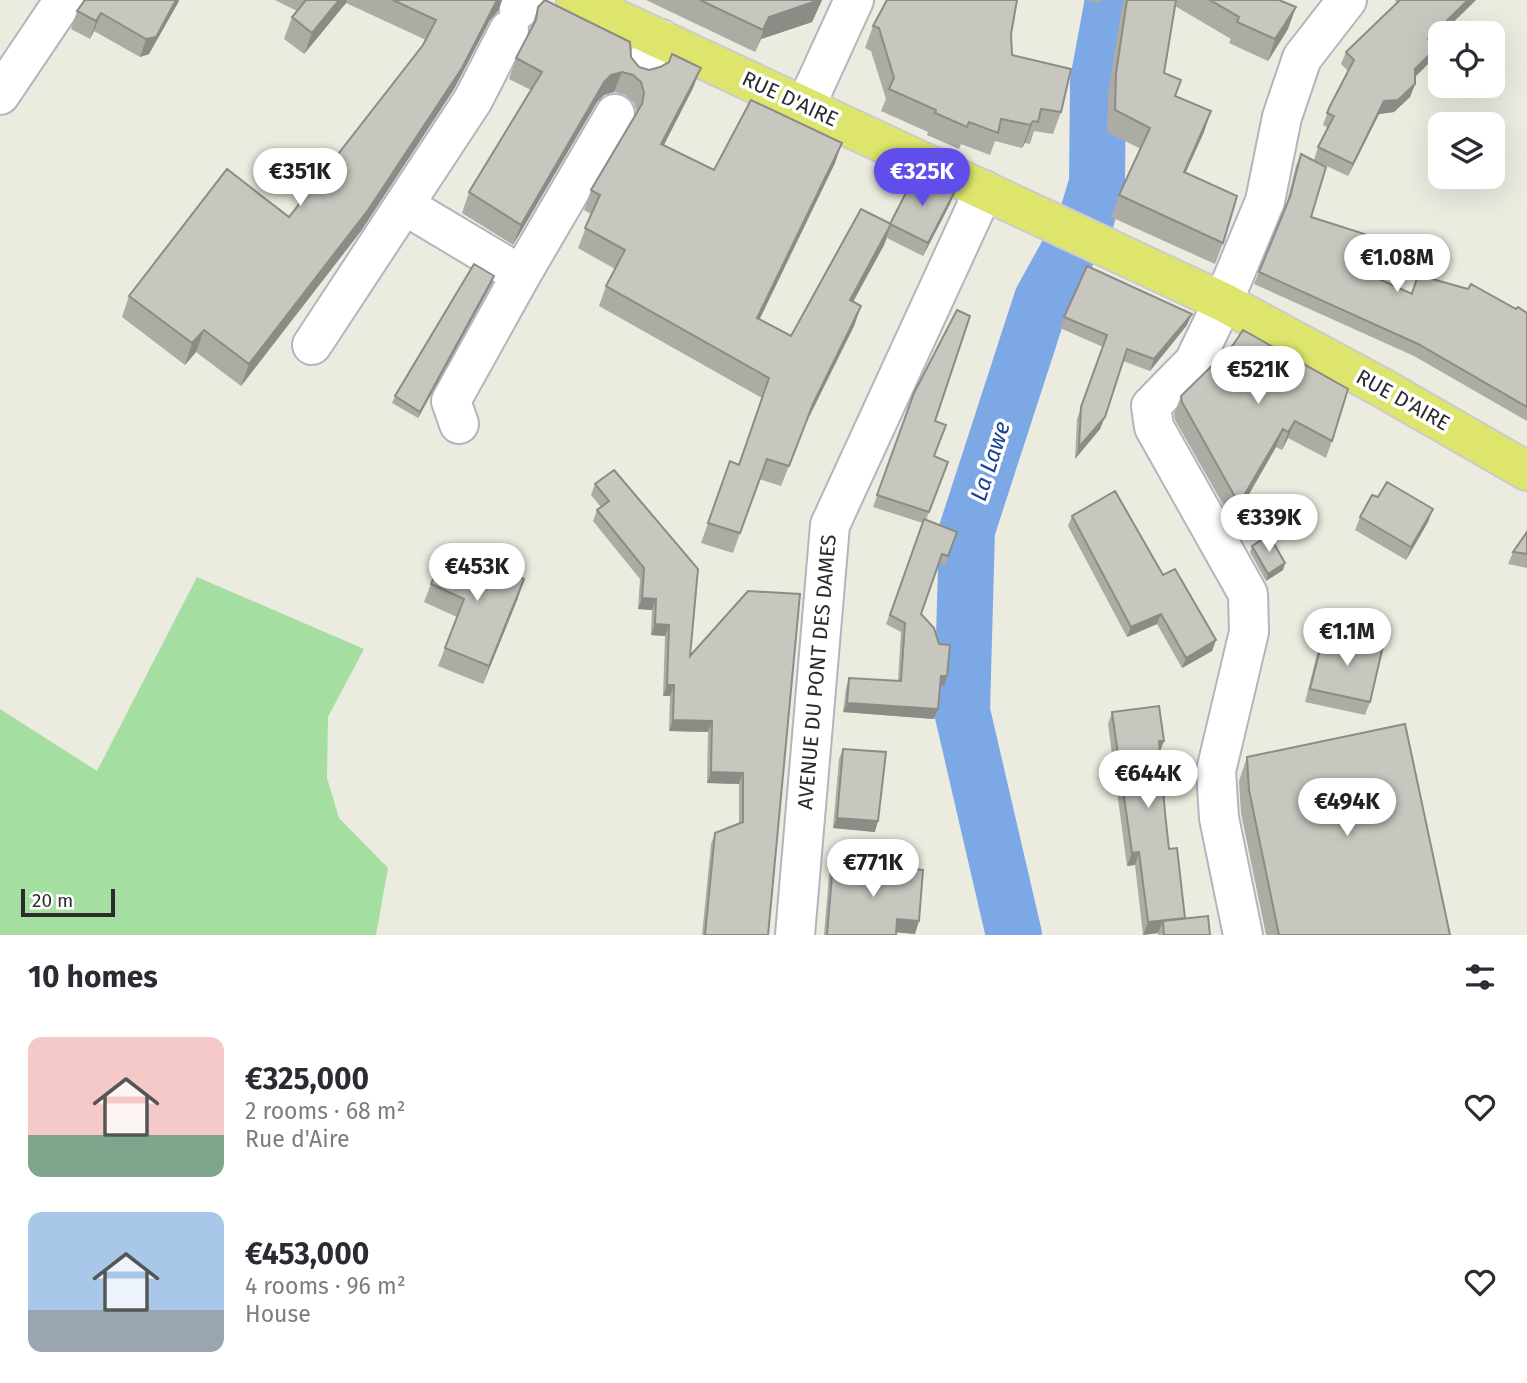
<!DOCTYPE html>
<meta charset="utf-8">
<style>
:root{--surface:#fff;--page:#f7f7f7;--text:#2b2b33;--muted:#7c7c81;--accent:#604eeb}
body{margin:0;font-family:"Fira Sans",sans-serif;background:var(--page);color:var(--text);height:100vh;display:flex;flex-direction:column;font-size:26px;white-space:nowrap}
*{box-sizing:border-box;margin:0}
p{font-size:23px;color:var(--muted)}
.icon{flex:none;width:38px;height:38px;fill:none;stroke:currentColor;stroke-width:2;stroke-linecap:round;stroke-linejoin:round}
.map{position:relative;height:935px;overflow:hidden}
.panel{display:flex;flex-direction:column;background:var(--surface);flex:1}
.panel>*{flex:none}
.buttons{position:absolute;left:1428px;top:21px;display:grid;gap:14px}
.buttons a{display:grid;place-items:center;width:77px;height:77px;border-radius:14px;background:var(--surface);box-shadow:0 7px 28px #0002;font-size:35px}
.scale{position:absolute;left:21px;bottom:18px;width:94px;box-sizing:border-box;padding-left:7px;border:4px solid #2c2c2c;border-top:0;font-size:19px;line-height:24px;white-space:nowrap;color:#2c2c2c;-webkit-text-stroke:5px #fff;paint-order:stroke}
.price{position:absolute;translate:-50% -60px;padding:0 16px;border-radius:24px;background:#fff;color:#222;font-size:23px;line-height:46px;filter:drop-shadow(0 2px 4px #0008)}
.price::after{content:'';position:absolute;left:50%;top:42px;width:21px;height:16px;margin-left:-10px;background:inherit;clip-path:polygon(0 0,100% 0,50% 100%)}
.price.selected{background:var(--accent);color:#fff}
ul{padding:0;list-style:none}
li{display:flex;align-items:center;gap:21px;height:175px;padding:0 28px}
li span{display:grid;place-items:center;flex:none;width:196px;height:140px;border-radius:14px;color:#555}
li>.icon{margin-inline-start:auto}
span .icon{width:84px;height:84px;fill:#fffc;stroke-width:1}
li b{font-size:30px}
h2{display:flex;justify-content:space-between;align-items:center;height:84px;padding:0 28px;font-size:30px}
.map>svg:first-child{display:block}
.green{fill:#a4dea1}
.lines{fill:none;stroke-linecap:round;stroke-linejoin:round}
.river{stroke:#7ca9e5;stroke-width:56}
.minor-casing{stroke:#b5b3be;stroke-width:42}
.major-casing{stroke:#ccc;stroke-width:42}
.minor{stroke:#fff;stroke-width:38}
.major{stroke:#dde56c;stroke-width:38}
.wall{fill:#acaba4}
.shaded-wall{fill:#8c8b86}
.building{fill:#c8c7bf;stroke:#8c8b86;stroke-width:2}
.labels{text-anchor:middle;dominant-baseline:central;stroke-width:7;stroke-linejoin:round;paint-order:stroke}
.street-label{font-size:21px;fill:#2c2c2c;stroke:#fff}
.water-label{font-size:23px;font-style:italic;fill:#194493;stroke:#fff}
</style>
<div class="map">
<svg width="1527" height="935" viewBox="0 0 1527 935">
<rect width="100%" height="100%" fill="#ecebe0"/>
<!-- green -->
<path class="green" d="M197,577L364,649L328,717L327,778L339,818L388,868L376,935H0V709L97,771Z"/>
<g class="lines">
<!-- river -->
<path class="river" d="M1014,935L962,711L967,530L1042,299L1086,220L1097,183L1098,81L1113,0"/>
<defs>
<path id="minor" d="M519,9L524,0
M643,68L661,39
M0,95L64,0
M805,107L854,0
M404,205L521,275
M312,345L473,100L509,30
M459,424L451,401L521,275L615,114
M795,935L830,525L984,190
M1243,935L1219,818L1216,771L1249,632L1248,594L1154,427L1151,406L1194,362L1223,302L1265,201L1282,117L1302,58L1347,0"/>
<path id="major" d="M576,0L1223,302L1379,386L1527,471"/>
</defs>
<!-- minor casing -->
<use href="#minor" class="minor-casing"/>
<!-- major casing -->
<use href="#major" class="major-casing"/>
<!-- minor -->
<use href="#minor" class="minor"/>
<!-- major -->
<use href="#major" class="major"/>
</g>
<!-- wall -->
<path class="wall" d="M85,0H179L149,54L140,57L94,31L90,39L71,29L77,11Z
M275,0H502L498,11L490,20L454,89L361,231L241,386L196,352L185,365L122,317L129,296L289,217L423,45L426,40L346,3L304,54L284,39L292,17L297,11Z
M646,0H822L812,22L761,39L755,52Z
M1087,0H1102L1100,3Z
M1124,0H1279L1288,29L1268,61L1229,43L1231,39L1175,6L1164,73L1175,96L1204,132L1185,173L1223,243L1215,264L1111,217L1119,195L1141,149L1107,132L1108,94L1122,6Z
M1395,0H1476L1432,43V60L1415,77V84L1410,97L1394,112L1379,114L1348,176L1314,160L1318,147L1328,128L1323,125L1330,106L1348,71L1341,64L1346,52L1397,3Z
M538,7L631,57L639,67L693,88L664,145L714,170L835,163L759,320L791,336L890,224L955,191L950,204L923,256L887,238L884,245L853,302L861,306L854,326L805,425L781,486L759,479L733,553L701,543L730,461L739,465L762,398L599,306L606,286L615,269L578,248L591,214L584,210L591,190L637,113L634,103L625,95L614,92L604,95L597,102L513,245L462,213L469,192L531,90L509,79L516,58L530,31Z
M873,26L1011,34L1012,55L1061,112L1053,134L1034,131L1030,144L1025,143L1022,148L995,141L990,155L961,144L959,149L927,135L928,132L881,111L886,99L871,51L865,48Z
M1301,154L1311,217L1367,248L1357,269L1411,293L1418,275L1527,313V421L1414,356L1254,284L1286,205L1296,166Z
M494,276L492,283L418,418L392,403L395,396Z
M1064,317L1187,325L1150,371L1123,361L1100,429L1075,459L1077,419L1103,347L1060,328Z
M1233,345L1332,441L1326,458L1288,438L1282,450L1276,447L1233,522L1175,420L1174,414L1181,396Z
M914,393L935,421V456L948,462L926,520L957,532L945,566L939,563L921,614L947,676L944,686H940L934,719L843,712L846,688L849,678L898,681L901,632L886,624L923,523L873,507Z
M614,470L690,656L748,591L768,935H702L711,844L715,833L739,824V784L707,783L708,732L669,731L670,696H663L665,636L651,635L652,610L638,609L640,579L593,521L597,510L601,507L591,495L595,484Z
M1072,516L1163,575L1216,640L1212,651L1182,668L1157,624L1127,637L1068,526Z
M1360,517L1428,522L1406,560L1355,530Z
M1527,532V568L1508,564L1513,552Z
M1252,546L1285,563L1283,570L1266,581L1250,552Z
M431,584L518,598L483,684L438,666L457,617L424,602Z
M1324,633L1370,702L1365,715L1305,702L1319,646Z
M1112,712L1160,752L1165,813L1169,849L1185,918L1210,935H1158V933L1143,935L1135,865L1127,866L1108,724Z
M843,749L875,832L833,828L839,759Z
M1247,757L1450,935H1266L1241,813L1239,781Z
M833,863L915,934L896,932V935H824L829,875Z"/>
<!-- shaded-wall -->
<path class="shaded-wall" d="M176,0H179L178,3L149,54L140,57L146,39Z
M339,0H347L346,3L304,54L312,33Z
M497,0H502L498,11L490,20L454,89L361,231L241,386L249,364Z
M819,0H822L812,22L761,39L755,52L769,17Z
M1468,0H1476L1442,33H1440V35L1424,51L1428,39Z
M1296,7L1288,29L1268,61L1275,39Z
M101,13L94,31L90,39L96,21Z
M1437,47L1432,60L1410,82L1415,69Z
M701,68L693,88L654,164L661,144Z
M622,72L614,92L604,95L597,102L513,245L521,225L604,82L611,75Z
M1415,84L1410,97L1394,112L1379,114L1348,176L1353,164L1384,101Z
M1211,111L1204,132L1176,194L1184,172Z
M1033,121L1025,143L1022,148L1030,125Z
M842,143L835,163L750,339L757,318Z
M955,191L950,204L923,256L928,243Z
M891,224L884,245L843,320L850,300Z
M494,276L492,283L418,418L420,412Z
M861,306L854,326L805,425L781,486L813,404Z
M1192,314L1187,325L1150,371L1154,359Z
M204,330L196,352L185,365L192,343Z
M1105,417L1100,429L1075,459L1079,447Z
M1295,421L1288,438L1282,450L1288,432Z
M1283,429L1276,447L1233,522L1239,504Z
M1433,509L1428,522L1406,560L1411,547Z
M1285,563L1283,570L1266,581L1268,574Z
M524,579L518,598L483,684L489,666Z
M642,598L656,599L652,610L638,609Z
M1161,614L1157,624L1127,637L1131,627Z
M655,624L669,625L665,636L651,635Z
M1216,640L1212,651L1182,668L1186,658Z
M941,676H947L944,686L938,685Z
M667,685H674L670,696H663Z
M847,703L938,709L934,719L843,712Z
M673,720L712,721L708,732L669,731Z
M1159,741H1164L1159,754Z
M711,772L743,773L739,784L707,783Z
M837,818L878,821L875,832L833,828Z
M1139,852L1135,865L1127,866L1132,853Z
M1185,918L1163,921L1158,933L1143,935L1148,922Z
M897,919L919,921L915,934L893,932Z"/>
<!-- building -->
<path class="building" d="M85,0H176L156,37L146,39L101,13L96,21L77,11Z
M306,0H339L312,33L292,17Z
M393,0H497L462,68L368,210L249,364L204,330L192,343L129,296L227,169L289,217L423,45L436,20Z
M545,0L630,42L631,57L639,67L649,70L660,67L669,62L672,54L701,68L661,144L714,170L751,100L842,143L757,318L791,336L861,209L891,224L850,300L861,306L813,404L789,466L767,459L740,533L708,523L730,461L739,465L769,378L606,286L625,250L585,228L600,195L591,190L642,104L644,93L641,82L633,75L622,72L611,75L604,82L521,225L469,192L542,72L516,58L536,20L538,7Z
M700,0H819L769,17L763,30Z
M887,0H1017L1011,34L1012,55L1071,69L1061,112L1041,109L1038,122L1033,121L1030,125L1001,119L998,133L969,122L967,127L935,113L936,110L889,89L894,78L879,28L873,26Z
M1127,0H1176L1164,73L1181,80L1175,96L1211,111L1184,172L1237,196L1223,243L1119,195L1150,128L1115,110L1116,73Z
M1210,0H1279L1296,7L1275,39L1237,22L1239,17Z
M1400,0H1468L1428,39L1437,47L1415,69V84L1398,100L1384,101L1353,164L1318,147L1334,116L1327,113L1330,106L1354,60L1346,52Z
M1301,154L1326,167L1311,217L1371,236L1356,269L1412,294L1418,275L1468,289L1471,284L1516,309L1518,307L1527,313V407L1418,344L1259,272L1290,197Z
M916,173L955,191L928,243L890,224Z
M474,264L494,276L420,412L395,396Z
M1087,266L1192,314L1154,359L1127,349L1105,417L1079,447L1081,407L1107,335L1064,317Z
M957,310L970,316L935,421L946,425L934,456L948,462L929,512L877,495L914,393Z
M1243,330L1348,389L1332,441L1295,421L1288,432L1283,429L1239,504L1182,402L1181,396L1233,345Z
M614,470L698,569L690,656L748,591L800,594L768,935H705L715,833L743,822V773L711,772L712,721L673,720L674,685H667L669,625L655,624L656,599L642,598L644,568L597,510L609,501L595,484Z
M1387,482L1433,509L1411,547L1360,517L1372,495L1378,497Z
M1115,491L1163,575L1175,569L1216,640L1186,658L1161,614L1131,627L1072,516Z
M924,519L957,532L948,556L942,554L921,614L934,628L939,644L950,645L947,676H941L938,709L847,703L849,678L901,681L905,623L890,615Z
M1527,532V554L1513,552Z
M1269,535L1285,563L1268,574L1252,546Z
M446,547L524,579L489,666L445,648L464,599L431,584Z
M1324,633L1383,646L1370,702L1310,689Z
M1159,706L1164,741H1159L1165,813L1169,849L1177,848L1185,918L1148,922L1139,852L1132,853L1112,712Z
M1405,724L1450,935H1279L1249,790L1247,757Z
M843,749L886,752L878,821L837,818Z
M833,863L923,870L919,921L897,919L896,935H827Z
M1208,916L1210,935H1164L1163,921Z"/>
<g class="labels">
<!-- street labels -->
<g class="street-label">
<text transform="translate(790 99) rotate(25)">RUE D'AIRE</text>
<text transform="translate(1403 400) rotate(29)">RUE D'AIRE</text>
<text transform="translate(817 672) rotate(-85)">AVENUE DU PONT DES DAMES</text>
</g>
<!-- water labels -->
<g class="water-label">
<text transform="translate(990 461) rotate(-72)">La Lawe</text>
</g>
</g>
</svg>
<div class="buttons">
<a><svg class="icon" aria-label="locate" viewBox="0 0 24 24"><circle cx="12" cy="12" r="6"/><path d="M12 2v4M12 18v4M2 12h4M18 12h4"/></svg></a>
<a><svg class="icon" aria-label="layers" viewBox="0 0 24 24"><path d="M12 4l9 5-9 5-9-5zM3 14l9 5 9-5"/></svg></a>
</div>
<div class="scale">20 m</div>
<b class="price" style="left:300px;top:208px">€351K</b>
<b class="price selected" style="left:922px;top:208px">€325K</b>
<b class="price" style="left:1397px;top:294px">€1.08M</b>
<b class="price" style="left:1258px;top:406px">€521K</b>
<b class="price" style="left:1269px;top:554px">€339K</b>
<b class="price" style="left:477px;top:603px">€453K</b>
<b class="price" style="left:1347px;top:668px">€1.1M</b>
<b class="price" style="left:1148px;top:810px">€644K</b>
<b class="price" style="left:1347px;top:838px">€494K</b>
<b class="price" style="left:873px;top:899px">€771K</b>
</div>
<section class="panel">
<h2>10 homes<svg class="icon" aria-label="filters" viewBox="0 0 24 24"><path d="M4 7h16M4 17h16"/><circle cx="9" cy="7" r="2"/><circle cx="15" cy="17" r="2"/></svg></h2>
<ul>
<li><span style="background:linear-gradient(#f6c9c9 70%,#7fa58c 0)"><svg class="icon" aria-label="home" viewBox="0 0 24 24"><path d="M3 11l9-7 9 7M6 9v11h12V9"/></svg></span><div><b>€325,000</b><p>2 rooms · 68 m²</p><p>Rue d'Aire</p></div><svg class="icon" aria-label="heart" viewBox="0 0 24 24"><path d="M12 20l-8-8c-3-5 5-10 8-4 3-6 11-1 8 4z"/></svg></li>
<li><span style="background:linear-gradient(#a9c7e8 70%,#9aa5b1 0)"><svg class="icon" aria-label="home" viewBox="0 0 24 24"><path d="M3 11l9-7 9 7M6 9v11h12V9"/></svg></span><div><b>€453,000</b><p>4 rooms · 96 m²</p><p>House</p></div><svg class="icon" aria-label="heart" viewBox="0 0 24 24"><path d="M12 20l-8-8c-3-5 5-10 8-4 3-6 11-1 8 4z"/></svg></li>
</ul>
</section>
